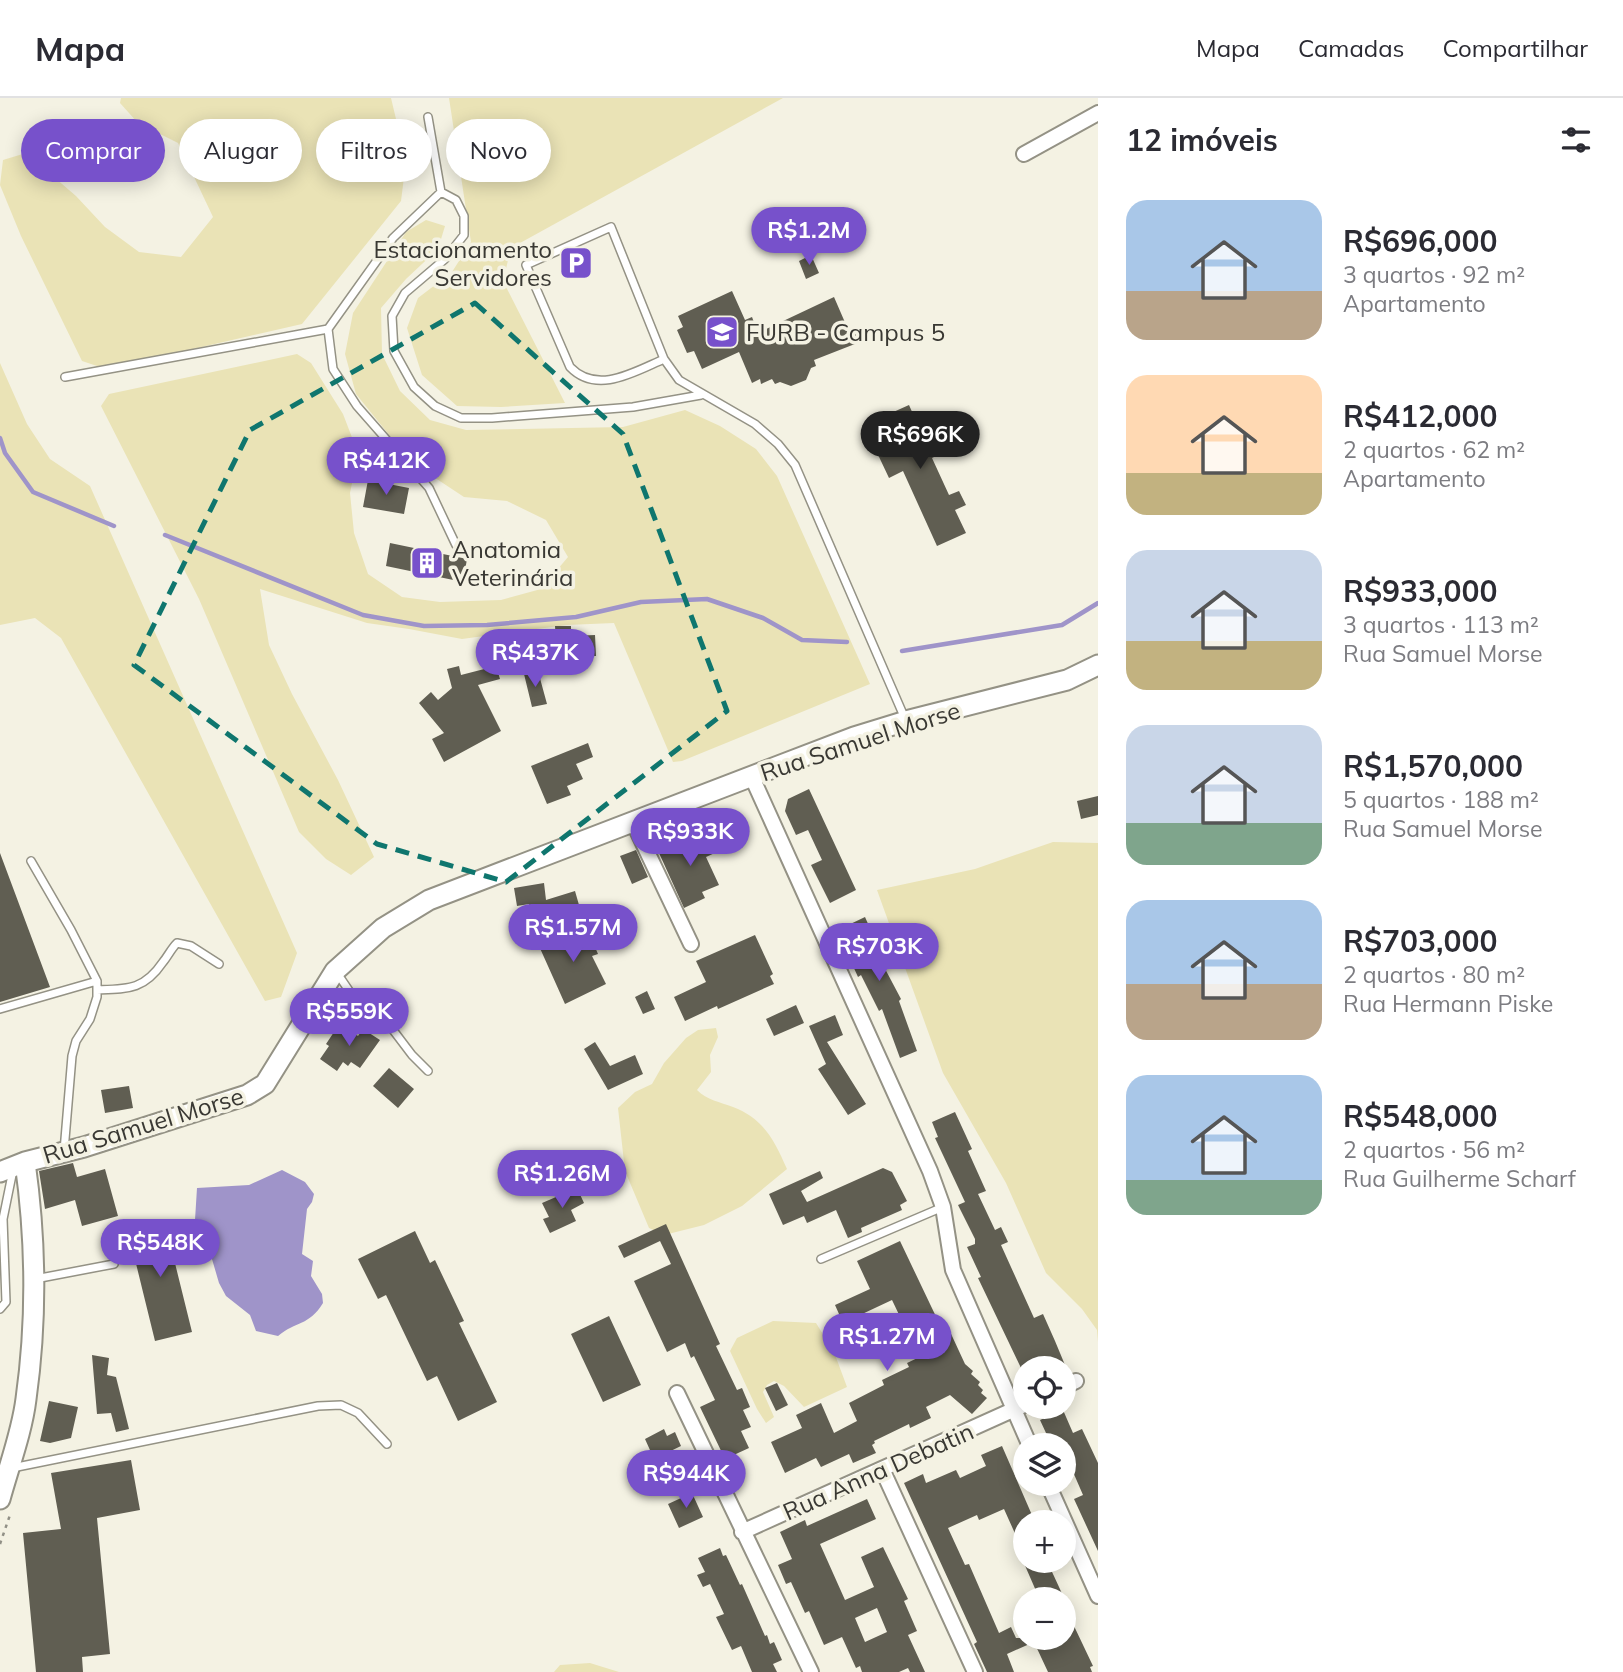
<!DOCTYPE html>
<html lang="pt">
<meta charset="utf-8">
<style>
:root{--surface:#fff;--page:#f2f2f3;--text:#2b2b33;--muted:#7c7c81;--line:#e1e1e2;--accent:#7751cb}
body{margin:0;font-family:Mulish,sans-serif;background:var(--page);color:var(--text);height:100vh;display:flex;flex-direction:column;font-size:26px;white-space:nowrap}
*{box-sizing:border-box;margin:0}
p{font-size:23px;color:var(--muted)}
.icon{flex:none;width:38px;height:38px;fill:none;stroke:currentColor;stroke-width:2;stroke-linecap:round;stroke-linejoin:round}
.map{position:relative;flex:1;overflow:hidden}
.panel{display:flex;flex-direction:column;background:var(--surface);width:525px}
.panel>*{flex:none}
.guide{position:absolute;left:21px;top:21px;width:665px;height:63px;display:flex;gap:14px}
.tools{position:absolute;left:1013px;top:1258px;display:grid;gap:14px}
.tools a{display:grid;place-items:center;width:63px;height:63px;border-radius:50%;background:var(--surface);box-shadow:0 4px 18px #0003;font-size:35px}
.price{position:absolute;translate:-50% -60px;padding:0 16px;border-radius:24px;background:var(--accent);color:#fff;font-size:23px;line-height:46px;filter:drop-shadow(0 2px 4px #0008)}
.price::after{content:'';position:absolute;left:50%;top:42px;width:21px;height:16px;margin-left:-10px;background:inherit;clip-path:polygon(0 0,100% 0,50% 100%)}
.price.selected{background:#222;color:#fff}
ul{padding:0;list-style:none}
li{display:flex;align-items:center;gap:21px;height:175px;padding:0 28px}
li span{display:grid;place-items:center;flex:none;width:196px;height:140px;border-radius:21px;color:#555}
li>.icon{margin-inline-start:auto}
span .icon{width:84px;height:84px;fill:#fffc;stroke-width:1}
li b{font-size:30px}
h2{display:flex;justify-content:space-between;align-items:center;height:84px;padding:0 28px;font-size:30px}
.tag{padding:0 24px;border-radius:32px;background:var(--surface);box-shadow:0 4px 18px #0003;font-size:24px;line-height:63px}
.tag.selected{background:var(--accent);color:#fff}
header{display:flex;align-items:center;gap:42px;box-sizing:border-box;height:98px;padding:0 35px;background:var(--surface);border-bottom:2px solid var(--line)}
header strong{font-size:33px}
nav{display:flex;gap:38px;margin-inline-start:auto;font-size:24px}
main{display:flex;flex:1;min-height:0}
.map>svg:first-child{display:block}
.green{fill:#eae3b6}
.water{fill:#9f94c9}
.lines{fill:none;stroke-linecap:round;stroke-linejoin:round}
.stream{stroke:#9f94c9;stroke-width:4.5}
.building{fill:#605e52;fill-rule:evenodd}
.lane-casing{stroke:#949285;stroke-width:10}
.street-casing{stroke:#949285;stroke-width:18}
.secondary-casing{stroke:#949285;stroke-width:23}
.path{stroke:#919086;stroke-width:2.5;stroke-dasharray:3.5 5;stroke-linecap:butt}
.lane{stroke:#fff;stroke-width:7}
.street{stroke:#fff;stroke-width:14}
.secondary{stroke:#fff;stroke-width:19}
.marked{fill:none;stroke:#0f766e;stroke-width:5;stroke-dasharray:14 9;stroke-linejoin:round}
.labels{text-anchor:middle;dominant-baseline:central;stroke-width:7;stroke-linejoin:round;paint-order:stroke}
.poi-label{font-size:24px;fill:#393833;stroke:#f4f2e3;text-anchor:start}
.street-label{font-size:24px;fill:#393833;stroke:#f4f2e3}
</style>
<header>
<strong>Mapa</strong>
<nav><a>Mapa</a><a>Camadas</a><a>Compartilhar</a></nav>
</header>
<main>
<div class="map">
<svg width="1098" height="1574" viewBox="0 0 1098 1574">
<rect width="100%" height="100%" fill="#f4f2e3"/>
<!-- green -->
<path class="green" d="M121,0H391L406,63L401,103L302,226L106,271L82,263L21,138L0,87L3,62L26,55L76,98L105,129L139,154L181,159L213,119L178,45L138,25L120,5Z
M449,0H783L511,150L503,183L565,305L501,309L457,308L422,277L407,230L418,200L452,174L471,144Z
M426,122L445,128L438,151L406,181L381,210L382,256L400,293L430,322L466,332L623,329L685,312L720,328L756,351L777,378L870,586L682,663L673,664L614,525L567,527L462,541L409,531L367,525L260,491L269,547L292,596L338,682L374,759L351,777L326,761L299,734L199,501L101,308L109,296L297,256L311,265L343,316L358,355L350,395L354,435L368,476L402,499L440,504L501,502L541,491L568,459L546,422L507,403L464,399L411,364L356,296L345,256L353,215L406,134Z
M0,265L27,326L50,361L90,388L297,855L281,899L265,903L61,540L35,520L0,527Z
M1053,744L1098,745V1244L1097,1232L1082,1211L1046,1175L1006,1085L943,975L877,792L975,771Z
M716,930L718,939L710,957L711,974L697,992C707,1002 720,1004 733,1009C764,1021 774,1042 787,1071L742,1108L704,1127L664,1137L649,1130L625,1073L618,1010L635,994L652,986L664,965L686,940L698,932Z
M773,1223L816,1225L834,1254L847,1289L804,1309L784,1288L774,1283L767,1287L763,1294L774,1319L766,1325L757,1311L730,1253L737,1240Z
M590,1565L619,1574H554L560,1567Z"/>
<!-- water -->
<path class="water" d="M282,1072L305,1084L314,1096L312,1104L307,1111L302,1156L313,1163L311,1178L322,1196L323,1205C309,1228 296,1223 278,1238L256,1233L250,1217L226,1198L219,1185L207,1144L195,1122L197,1090L249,1087Z"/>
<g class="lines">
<!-- stream -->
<path class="stream" d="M0,340L5,355L33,394L114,428
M165,437L363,517L424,528L487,527L576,519L641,504L707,501L763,520L802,542L847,544
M902,553L1062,527L1098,505"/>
</g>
<!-- building -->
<path class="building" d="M811,157L819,175L806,181L799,163Z
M732,193L745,222L752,219L758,235L834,199L850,236L856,234L860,244L814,262L816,268L811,270L806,282L791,288L780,284L775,286L772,281L761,286L760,281L752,285L739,254L702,271L694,253L687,255L677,232L683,229L678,218Z
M909,307L917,325L928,320L944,354L932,360L949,397L959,393L966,407L955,412L966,435L937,448L903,373L889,380L872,344L887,337L880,320Z
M368,382L409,390L404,416L363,409Z
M390,445L467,461L463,484L386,468Z
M555,528H571V538L595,537L596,558L557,559Z
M459,568L461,577L496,568L500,581L478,587L501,633L444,664L432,641L444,635L419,605L431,594L438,602L452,590L447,571Z
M538,573L547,606L532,609L524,576Z
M588,645L593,659L576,666L583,681L567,688L571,697L547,706L531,668Z
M809,691L856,792L830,805L811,767L822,762L808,732L796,737L785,713L788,701Z
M1098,698V717L1081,721L1077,703Z
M693,731L701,748L712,743L717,754L706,759L719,787L702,794L705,800L684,810L659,755L685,744L681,736Z
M636,752L648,779L632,786L620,758Z
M0,755L50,889L0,904Z
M544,785L546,802L575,793L583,821L533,830L529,806L517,808L514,790Z
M865,819L877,846L880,845L889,865L883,867L901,901L899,903L917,953L900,960L882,911L879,913L861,877L858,879L853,868L857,866L854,857L842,830Z
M586,828L598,856L592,858L606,886L565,906L539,848Z
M755,837L773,876L770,878L774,886L718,911L717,908L685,923L674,899L706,884L696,863Z
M647,893L655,911L643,916L635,899Z
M796,907L804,925L774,938L766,921Z
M835,917L843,937L827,944L866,1006L848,1017L818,971L826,966L809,928Z
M340,925L358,938L363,931L380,942L360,970L351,964L348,968L343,964L337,973L320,961L329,948L326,946Z
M595,944L610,968L635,957L643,976L608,992L584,951Z
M389,970L414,991L398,1010L373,988Z
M129,988L133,1010L105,1015L101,992Z
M955,1014L972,1051L968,1053L986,1093L978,1096L995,1132L1001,1129L1008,1144L1001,1147L1034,1220L1043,1216L1055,1243L1065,1267L1057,1270H1021L978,1180L981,1179L967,1149L975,1146V1141L958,1107L965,1104L935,1040L938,1039L932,1024Z
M73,1065L77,1079L105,1071L118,1118L82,1128L75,1102L45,1111L39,1073Z
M883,1070L892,1074L907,1103L900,1107L902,1112L861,1130L862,1134L848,1140L836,1112L807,1125L804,1118L783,1127L769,1096L820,1073L823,1080L801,1093L807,1104Z
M577,1090L584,1105L571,1112L576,1123L550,1135L543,1121L549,1119L542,1105Z
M172,1122L178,1147L171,1149L192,1234L155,1243L128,1133Z
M666,1126L720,1246L716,1248L737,1292L742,1290L750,1309L743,1312L751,1329L741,1333L749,1350L725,1361L700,1309L715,1302L694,1258L691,1260L685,1245L667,1254L634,1183L671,1166L660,1143L624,1160L618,1148Z
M415,1133L430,1165L435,1162L464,1223L459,1225L497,1304L458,1323L437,1278L427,1283L386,1197L378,1201L358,1161Z
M900,1143L940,1227L946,1225L965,1266L973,1273L971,1276L980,1284L978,1287L983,1292L981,1295L987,1300L972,1316L950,1297L926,1309L931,1320L910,1330L909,1326L874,1343L875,1345L872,1347L876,1355L853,1365L849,1356L821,1369L816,1360L785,1375L771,1344L802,1330L796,1317L821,1305L834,1335L857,1323L849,1305L884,1287L882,1282L909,1269L907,1265L928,1255L912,1223L904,1227L892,1202L843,1225L835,1207L870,1191L857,1163Z
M609,1218L641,1287L603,1304L571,1236Z
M92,1257L109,1260L107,1277L116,1279L129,1331L116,1334L111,1315L97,1316Z
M777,1285L788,1307L776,1313L765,1290Z
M49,1303L78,1309L71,1340L50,1345L40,1343Z
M1063,1312L1073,1335L1082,1331L1098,1365V1453L1074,1401L1083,1397L1070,1367L1064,1369V1348H1052L1040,1322Z
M664,1331L667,1338L675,1334L681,1348L654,1361L645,1341Z
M1002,1348L1035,1424H1026V1460L1004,1411L979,1422L977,1417L948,1430L965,1467L969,1466L999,1535L1011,1529L1016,1540H1064V1507L1093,1568L1090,1569L1092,1574H1048L1034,1544L1007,1556L1014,1574H987L974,1546L977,1544L904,1385L923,1376L926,1385L956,1372L960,1380L986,1368L981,1357Z
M131,1362L140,1412L97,1420L110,1556L82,1559L83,1574H36L23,1435L61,1431L51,1375Z
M692,1395L703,1419L679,1430L668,1406Z
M867,1401L876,1421L820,1446L845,1502L874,1489L861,1459L883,1449L908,1501L904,1503L917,1533L908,1537L925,1574H910L908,1570L899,1574H862L860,1568L856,1570L842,1539L824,1547L809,1513L805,1515L791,1484L786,1486L778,1467L792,1461L780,1434L805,1422L807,1428ZM877,1510L887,1534L865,1544L855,1520Z
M720,1450L723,1458L726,1457L740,1487L742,1486L765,1538L767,1537L770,1546L774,1544L782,1562L773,1566L777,1574H752L741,1548L732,1552L716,1519L724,1516L710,1486L703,1489L697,1477L705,1474L698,1460Z
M1023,1463H1047L1065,1502H1040Z"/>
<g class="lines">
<defs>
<path id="lane" d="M428,19L441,94L456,102L464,118V137L445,161L405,195L392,218L394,253L414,289L435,308L461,320H492L633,309L701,297
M441,94L393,140L328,231L333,271L357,308L429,390L456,447
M664,261C634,274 597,297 570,269L526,167L611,129L664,261L679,282L755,326L778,346L795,367L906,623
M65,279L328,231
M31,763L71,832L97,883V899L90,921L76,943L72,958L64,1053
M337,875L352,897L373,917L390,928L412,957L428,973
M97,892C128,891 144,892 163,864C168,858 171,851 177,845L191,848L219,866
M0,911L97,883
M821,1161L943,1109
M35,1181L114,1166
M0,1211L6,1204L3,1121L13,1072
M12,1370L318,1308L341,1307L358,1315L387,1346"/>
<path id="street" d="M1024,56L1098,15
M751,677L930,1073L943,1109L953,1172L1030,1348
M633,724L691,846
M1064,1289L1076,1283
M677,1295L811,1574
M882,1371L975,1574
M1048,1386L1098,1498
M742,1434L1026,1306"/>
<path id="secondary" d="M0,1074L25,1064L84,1049L247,997L265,986L335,873L383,830L429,802L854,639L906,623L1067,582L1098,567
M0,1401C9,1368 22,1334 26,1301C37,1222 36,1142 25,1064"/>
</defs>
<!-- lane casing -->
<use href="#lane" class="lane-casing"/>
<!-- street casing -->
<use href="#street" class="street-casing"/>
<!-- secondary casing -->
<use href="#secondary" class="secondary-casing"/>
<!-- path -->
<path class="path" d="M0,1446L11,1414"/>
<!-- lane -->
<use href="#lane" class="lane"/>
<!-- street -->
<use href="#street" class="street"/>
<!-- secondary -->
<use href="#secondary" class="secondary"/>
</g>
<!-- marked area -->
<path class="marked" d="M475,205L623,336L727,613L506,784L377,746L134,567L250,332Z"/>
<!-- icons -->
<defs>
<symbol id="parking-square" viewBox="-11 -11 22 22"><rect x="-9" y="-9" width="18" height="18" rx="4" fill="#7751cb" stroke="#f4f2e3"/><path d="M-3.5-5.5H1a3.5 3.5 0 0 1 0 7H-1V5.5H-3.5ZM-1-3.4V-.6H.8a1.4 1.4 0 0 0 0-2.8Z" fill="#fff"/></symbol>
<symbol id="university-square" viewBox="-11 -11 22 22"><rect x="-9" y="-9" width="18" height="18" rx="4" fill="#7751cb" stroke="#f4f2e3"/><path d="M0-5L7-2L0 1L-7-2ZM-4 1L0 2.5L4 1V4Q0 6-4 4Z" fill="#fff"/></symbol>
<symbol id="building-square" viewBox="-11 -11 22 22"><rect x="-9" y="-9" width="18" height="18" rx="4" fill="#7751cb" stroke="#f4f2e3"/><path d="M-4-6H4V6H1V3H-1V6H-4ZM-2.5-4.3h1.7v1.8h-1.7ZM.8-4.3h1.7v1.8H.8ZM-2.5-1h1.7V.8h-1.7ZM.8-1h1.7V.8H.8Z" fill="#fff"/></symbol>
</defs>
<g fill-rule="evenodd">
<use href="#parking-square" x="557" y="146" width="38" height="38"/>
<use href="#university-square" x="703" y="215" width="38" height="38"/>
<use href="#building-square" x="408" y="446" width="38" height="38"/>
</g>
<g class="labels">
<!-- poi labels -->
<g class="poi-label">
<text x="552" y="151" text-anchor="end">Estacionamento<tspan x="552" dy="28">Servidores</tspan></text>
<text x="746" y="234">FURB - Campus 5</text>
<text x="452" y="451">Anatomia<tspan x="452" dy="28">Veterinária</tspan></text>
</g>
<!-- street labels -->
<g class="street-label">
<text transform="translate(860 643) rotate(-18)">Rua Samuel Morse</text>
<text transform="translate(143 1027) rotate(-17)">Rua Samuel Morse</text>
<text transform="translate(878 1373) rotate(-24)">Rua Anna Debatin</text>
</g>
</g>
</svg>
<div class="tools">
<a><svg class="icon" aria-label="locate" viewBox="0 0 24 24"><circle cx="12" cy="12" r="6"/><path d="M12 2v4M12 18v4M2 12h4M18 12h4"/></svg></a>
<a><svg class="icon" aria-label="layers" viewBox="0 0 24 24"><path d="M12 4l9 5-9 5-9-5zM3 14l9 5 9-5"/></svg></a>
<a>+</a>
<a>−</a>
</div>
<b class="price" style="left:809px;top:169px">R$1.2M</b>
<b class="price selected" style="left:920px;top:373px">R$696K</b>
<b class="price" style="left:386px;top:399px">R$412K</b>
<b class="price" style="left:535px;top:591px">R$437K</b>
<b class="price" style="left:690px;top:770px">R$933K</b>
<b class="price" style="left:573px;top:866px">R$1.57M</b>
<b class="price" style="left:879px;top:885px">R$703K</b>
<b class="price" style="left:349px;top:950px">R$559K</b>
<b class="price" style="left:562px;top:1112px">R$1.26M</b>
<b class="price" style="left:160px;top:1181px">R$548K</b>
<b class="price" style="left:887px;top:1275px">R$1.27M</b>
<b class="price" style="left:686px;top:1412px">R$944K</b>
<div class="guide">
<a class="tag selected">Comprar</a>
<a class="tag">Alugar</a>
<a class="tag">Filtros</a>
<a class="tag">Novo</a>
</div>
</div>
<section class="panel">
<h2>12 imóveis<svg class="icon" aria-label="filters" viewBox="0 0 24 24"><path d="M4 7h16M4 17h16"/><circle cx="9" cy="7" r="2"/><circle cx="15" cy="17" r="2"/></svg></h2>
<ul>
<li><span style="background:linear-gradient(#a9c7e8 65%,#b9a48a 0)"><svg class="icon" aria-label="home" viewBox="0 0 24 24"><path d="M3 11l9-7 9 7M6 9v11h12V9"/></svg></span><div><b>R$696,000</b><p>3 quartos · 92 m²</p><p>Apartamento</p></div></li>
<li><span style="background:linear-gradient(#ffd9b3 70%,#c2b280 0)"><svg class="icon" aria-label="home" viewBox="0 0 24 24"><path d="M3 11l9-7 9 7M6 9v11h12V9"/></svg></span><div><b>R$412,000</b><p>2 quartos · 62 m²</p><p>Apartamento</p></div></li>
<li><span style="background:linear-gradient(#c9d6e8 65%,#c2b280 0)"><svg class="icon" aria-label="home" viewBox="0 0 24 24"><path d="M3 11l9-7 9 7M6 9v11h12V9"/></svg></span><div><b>R$933,000</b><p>3 quartos · 113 m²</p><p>Rua Samuel Morse</p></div></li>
<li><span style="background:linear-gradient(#c9d6e8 70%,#7fa58c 0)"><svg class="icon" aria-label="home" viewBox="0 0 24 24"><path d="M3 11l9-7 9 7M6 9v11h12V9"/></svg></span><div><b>R$1,570,000</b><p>5 quartos · 188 m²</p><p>Rua Samuel Morse</p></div></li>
<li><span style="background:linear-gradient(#a9c7e8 60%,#b9a48a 0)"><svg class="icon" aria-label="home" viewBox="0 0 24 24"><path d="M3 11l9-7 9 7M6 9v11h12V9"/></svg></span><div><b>R$703,000</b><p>2 quartos · 80 m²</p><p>Rua Hermann Piske</p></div></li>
<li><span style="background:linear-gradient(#a9c7e8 75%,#7fa58c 0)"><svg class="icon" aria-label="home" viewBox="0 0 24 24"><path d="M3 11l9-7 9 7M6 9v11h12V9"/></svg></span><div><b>R$548,000</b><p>2 quartos · 56 m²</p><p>Rua Guilherme Scharf</p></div></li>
</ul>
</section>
</main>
